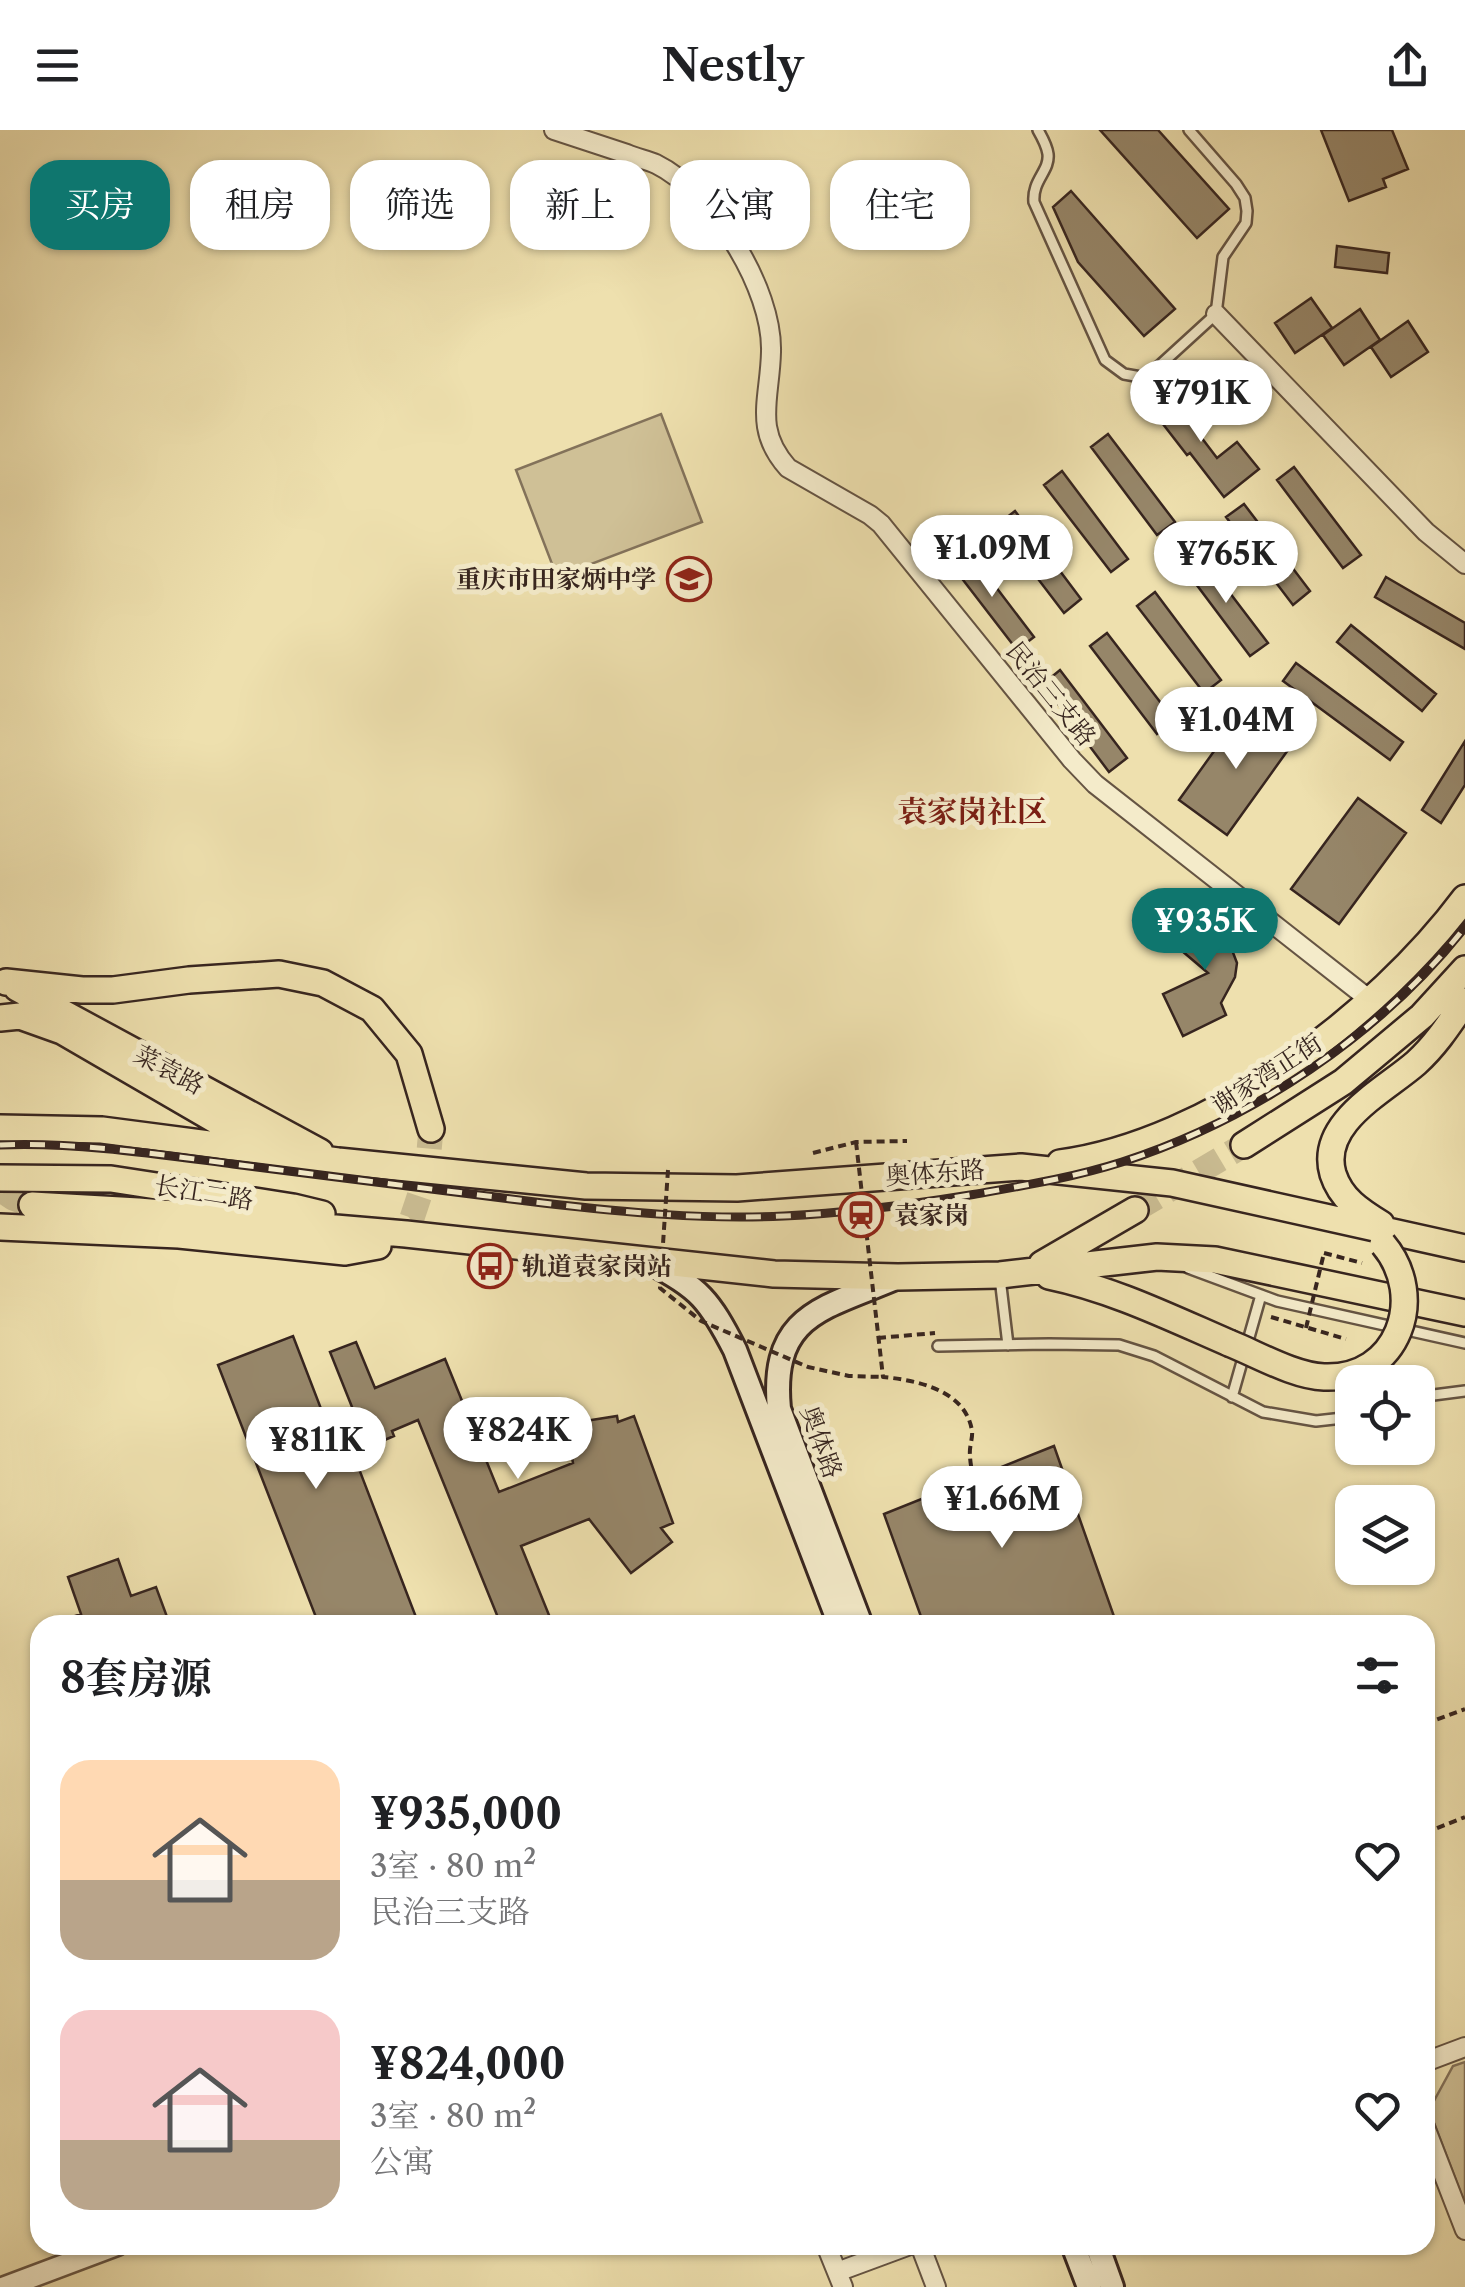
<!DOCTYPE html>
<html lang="zh">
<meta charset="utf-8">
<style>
:root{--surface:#fff;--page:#f6f6f6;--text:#202124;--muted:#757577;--accent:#0f766e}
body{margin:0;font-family:"Libre Caslon Text","Noto Serif SC",serif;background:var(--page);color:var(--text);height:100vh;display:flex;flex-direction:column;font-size:38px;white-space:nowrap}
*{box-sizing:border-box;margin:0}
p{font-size:32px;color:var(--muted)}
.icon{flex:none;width:55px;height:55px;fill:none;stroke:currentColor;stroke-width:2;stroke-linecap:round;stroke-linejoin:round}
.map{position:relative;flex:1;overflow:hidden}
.sheet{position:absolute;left:30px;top:1485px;width:1405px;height:640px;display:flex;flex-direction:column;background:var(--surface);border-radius:30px;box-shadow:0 2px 8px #0004}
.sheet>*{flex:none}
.top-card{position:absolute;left:30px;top:30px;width:1405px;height:90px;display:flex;gap:20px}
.fabs{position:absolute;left:1335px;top:1235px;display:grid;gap:20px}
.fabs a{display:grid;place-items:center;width:100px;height:100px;border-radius:20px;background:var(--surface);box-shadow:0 2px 8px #0004;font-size:50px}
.price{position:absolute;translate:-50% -85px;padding:0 22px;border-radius:35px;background:#fff;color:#222;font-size:32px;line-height:65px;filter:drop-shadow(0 2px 5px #0008)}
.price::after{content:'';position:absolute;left:50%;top:60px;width:30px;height:22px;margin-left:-15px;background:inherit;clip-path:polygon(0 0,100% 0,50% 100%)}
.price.on{background:var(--accent);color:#fff}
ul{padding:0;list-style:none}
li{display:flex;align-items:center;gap:30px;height:250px;padding:0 30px}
li span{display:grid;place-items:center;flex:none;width:280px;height:200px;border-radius:30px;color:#555}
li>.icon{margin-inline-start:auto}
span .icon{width:120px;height:120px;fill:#fffc;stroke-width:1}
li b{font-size:42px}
h2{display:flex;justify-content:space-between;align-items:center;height:120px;padding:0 30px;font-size:42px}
.tag{padding:0 35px;border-radius:30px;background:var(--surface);box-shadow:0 2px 8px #0004;font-size:35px;line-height:90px}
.tag.on{background:var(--accent);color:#fff}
header{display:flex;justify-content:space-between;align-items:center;height:130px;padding:0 30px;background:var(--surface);font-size:45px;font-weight:600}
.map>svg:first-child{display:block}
.green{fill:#cfc096;stroke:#83725a;stroke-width:2.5}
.building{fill:#968669;stroke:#37251f;stroke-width:2.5}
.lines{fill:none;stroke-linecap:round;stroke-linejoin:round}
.primary-tunnel{stroke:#c9bb91;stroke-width:25;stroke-dasharray:25 12;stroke-linecap:butt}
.service-casing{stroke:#655443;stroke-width:14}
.minor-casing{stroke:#655443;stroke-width:22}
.tertiary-casing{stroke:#655443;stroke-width:25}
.secondary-casing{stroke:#37251f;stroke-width:28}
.primary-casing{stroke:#37251f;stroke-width:30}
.path{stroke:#37251f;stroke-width:4;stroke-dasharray:8 5;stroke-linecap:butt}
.service{stroke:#f4ebca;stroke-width:9}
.minor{stroke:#f4ebca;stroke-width:18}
.tertiary{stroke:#f4ebca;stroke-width:20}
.secondary{stroke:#f4ebca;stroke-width:22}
.primary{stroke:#eee0ae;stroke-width:25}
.rail-casing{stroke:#37251f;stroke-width:9}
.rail{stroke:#f4ebca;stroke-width:5;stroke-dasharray:15;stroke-linecap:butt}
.primary-bridge-casing{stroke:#37251f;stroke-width:30;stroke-linecap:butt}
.path-bridge{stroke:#37251f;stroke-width:4;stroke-dasharray:8 5;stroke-linecap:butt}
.primary-bridge{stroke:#eee0ae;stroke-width:25}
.labels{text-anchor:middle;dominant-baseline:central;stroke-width:10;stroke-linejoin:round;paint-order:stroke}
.poi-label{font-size:25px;font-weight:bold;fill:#37251f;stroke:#f4ebca;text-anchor:start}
.street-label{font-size:25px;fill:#37251f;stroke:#f4ebca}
.quarter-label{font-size:30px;font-weight:bold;fill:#7a1f14;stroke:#f4ebca}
</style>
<header><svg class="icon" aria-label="menu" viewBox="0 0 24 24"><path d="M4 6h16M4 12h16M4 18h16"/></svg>Nestly<svg class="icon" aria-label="share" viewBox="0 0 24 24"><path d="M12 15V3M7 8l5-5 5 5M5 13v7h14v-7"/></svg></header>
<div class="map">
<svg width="1465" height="2157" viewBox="0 0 1465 2157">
<rect width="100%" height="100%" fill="#eee0ae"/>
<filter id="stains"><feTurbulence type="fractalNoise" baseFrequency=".002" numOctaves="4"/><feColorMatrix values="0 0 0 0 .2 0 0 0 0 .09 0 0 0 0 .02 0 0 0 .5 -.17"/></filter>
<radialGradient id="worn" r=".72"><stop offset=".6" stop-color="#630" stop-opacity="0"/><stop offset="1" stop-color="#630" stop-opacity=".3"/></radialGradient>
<!-- green -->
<path class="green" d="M661,284L702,392L557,447L516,340Z
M1465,1932V2074L1429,1980L1453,1936Z"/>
<!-- building -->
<path class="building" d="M1100,0H1158L1229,79L1197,108Z
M1321,0H1392L1408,39L1383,49L1386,57L1349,71Z
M1071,61L1175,179L1144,206L1078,132L1053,77Z
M1337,116L1389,123L1387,143L1335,137Z
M1311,168L1332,198L1295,223L1275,193Z
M1360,179L1380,210L1344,235L1323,205Z
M1408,191L1428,222L1391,247L1371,217Z
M1160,253L1217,328L1237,312L1259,339L1224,367L1190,323L1187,325L1142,267Z
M1108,304L1175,392L1157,405L1091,317Z
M1294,337L1361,425L1343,438L1277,350Z
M1062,341L1128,429L1111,442L1044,355Z
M1244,374L1310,461L1293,475L1226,387Z
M1015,381L1081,469L1064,483L997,395Z
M967,419L1034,507L1017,520L950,433Z
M1201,425L1268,513L1250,526L1184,438Z
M1386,447L1465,493V519L1375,467Z
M1155,462L1221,550L1204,563L1137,476Z
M1351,495L1436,564L1422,581L1337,512Z
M1107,503L1174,590L1157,604L1090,516Z
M1296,533L1403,612L1390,630L1283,551Z
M1060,540L1127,628L1109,642L1043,554Z
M1245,578L1293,613L1227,705L1179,670Z
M1465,611V655L1441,693L1422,680Z
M1358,668L1406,703L1339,794L1291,759Z
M1203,778L1241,808L1232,820L1237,833L1235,847L1221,873L1226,885L1183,906L1163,864L1208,843L1175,815Z
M293,1206L338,1323L351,1318L419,1495H319L218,1235Z
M356,1212L375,1258L445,1229L499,1362L573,1333L566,1294L617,1286L618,1292L634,1286L673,1393L661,1398L672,1412L631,1443L589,1389L521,1416L553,1495H501L418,1290L392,1301L394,1306L368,1317L330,1222Z
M1054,1316L1117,1495H924L884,1384Z
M118,1429L131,1466L156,1457L170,1495H55V1493L81,1484L68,1447Z"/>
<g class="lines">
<!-- primary-tunnel -->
<path class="primary-tunnel" d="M0,1059L13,1068L32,1075
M1135,1080L1244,1015
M382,1113L412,1088L427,1043L431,999"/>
<defs>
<path id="service" d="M1038,0C1042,7 1047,16 1048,24C1050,41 1032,50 1034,72L1105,230L1124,244L1141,247L1158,237L1216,184L1223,127L1246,93L1247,81L1245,68L1236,54L1189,0
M1188,1138L1277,1171L1465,1213
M1000,1148L1008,1215
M938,1216L1049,1214L1119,1215L1154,1226L1263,1282L1316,1291L1352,1287
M1232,1267L1261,1165
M1418,1267L1465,1261"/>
<path id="minor" d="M554,0C578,8 603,16 627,24C636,28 647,30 656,34C713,62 773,159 771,222C770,269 753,299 788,338L870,385L881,394L1072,630L1095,654L1370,870
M1216,184L1426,402L1465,434
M1425,1932L1465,1917
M1425,1997L1465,2100
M826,2115L843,2157
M920,2115L936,2157
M837,2142L910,2115"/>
<path id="tertiary" d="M5,2157L117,2115"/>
<path id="secondary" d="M649,1132C699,1157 710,1171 735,1220L840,1495
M861,1495L779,1279C770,1183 824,1179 898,1147
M1073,2115L1089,2157
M1097,2115L1112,2157"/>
<path id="primary" d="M6,852L82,860H113L189,850L279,844L323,853L372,879L409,924L431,999
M17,858L320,1022
M0,888L20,886L62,901L260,1016
M0,998L102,1000L338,1031L586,1056L737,1058L1021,1037L1172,1053L1465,1118
M1244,1015L1343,952L1422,886L1465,839
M1060,1033C1209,1013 1377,886 1465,768
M0,1048L111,1049L293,1077L322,1084
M32,1075L138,1081L406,1104L774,1144L898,1147L1000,1145L1157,1127L1215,1130L1465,1183
M1381,1094C1360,1081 1341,1069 1333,1044C1318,993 1384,961 1416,933C1436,915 1450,893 1465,871
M0,1097L179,1105L345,1122L378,1116
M1042,1134L1135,1080
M1049,1146C1112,1159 1169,1187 1229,1213"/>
</defs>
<!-- service casing -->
<use href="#service" class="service-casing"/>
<!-- minor casing -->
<use href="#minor" class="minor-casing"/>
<!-- tertiary casing -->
<use href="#tertiary" class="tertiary-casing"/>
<!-- secondary casing -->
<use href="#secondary" class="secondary-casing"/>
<!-- primary casing -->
<use href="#primary" class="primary-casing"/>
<!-- path -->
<path class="path" d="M813,1023L856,1012L907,1011
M1324,1123L1362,1133
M1271,1187L1346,1209
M878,1208L935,1203
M1425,1594L1465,1579
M1425,1703L1465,1687"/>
<!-- service -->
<use href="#service" class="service"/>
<!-- minor -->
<use href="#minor" class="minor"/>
<!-- tertiary -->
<use href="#tertiary" class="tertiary"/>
<!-- secondary -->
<use href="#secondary" class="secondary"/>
<!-- primary -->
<use href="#primary" class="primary"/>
<defs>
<path id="rail" d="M0,1015C78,1012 156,1024 233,1034C336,1047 439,1060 543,1073C622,1082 704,1090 784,1086C846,1083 908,1075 970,1065C1021,1056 1072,1048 1122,1032C1252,990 1380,905 1465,797"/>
</defs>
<!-- rail casing -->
<use href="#rail" class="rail-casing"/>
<!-- rail -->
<use href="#rail" class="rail"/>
<defs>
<path id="primary-bridge" d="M1229,1213C1257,1224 1294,1246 1324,1247C1398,1250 1428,1167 1383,1114"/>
</defs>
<!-- primary-bridge casing -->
<use href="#primary-bridge" class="primary-bridge-casing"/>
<!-- path-bridge -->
<path class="path-bridge" d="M856,1012L883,1247C916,1250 966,1260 972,1301C973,1308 969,1317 970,1325C970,1332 972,1341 973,1348
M668,1040L660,1158L701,1191L808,1237L849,1246L883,1247
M1306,1198L1324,1123"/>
<!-- primary-bridge -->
<use href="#primary-bridge" class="primary-bridge"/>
</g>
<!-- icons -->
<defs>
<symbol id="school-ring" viewBox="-11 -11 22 22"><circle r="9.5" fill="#f4ebca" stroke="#8f2418" stroke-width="1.5"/><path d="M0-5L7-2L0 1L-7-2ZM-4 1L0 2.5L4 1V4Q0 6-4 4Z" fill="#8f2418"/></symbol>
<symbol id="station-ring" viewBox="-11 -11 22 22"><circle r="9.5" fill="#f4ebca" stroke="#8f2418" stroke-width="1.5"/><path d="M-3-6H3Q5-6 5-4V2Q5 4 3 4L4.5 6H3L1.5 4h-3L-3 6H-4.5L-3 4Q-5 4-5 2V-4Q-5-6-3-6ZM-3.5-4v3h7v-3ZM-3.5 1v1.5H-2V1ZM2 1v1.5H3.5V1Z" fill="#8f2418"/></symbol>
<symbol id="bus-ring" viewBox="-11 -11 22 22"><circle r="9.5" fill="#f4ebca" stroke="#8f2418" stroke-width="1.5"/><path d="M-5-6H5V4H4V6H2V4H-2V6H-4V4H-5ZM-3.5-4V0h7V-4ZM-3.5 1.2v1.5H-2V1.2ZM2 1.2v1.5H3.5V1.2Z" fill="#8f2418"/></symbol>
</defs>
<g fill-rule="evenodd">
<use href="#school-ring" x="664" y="424" width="50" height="50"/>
<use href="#station-ring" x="836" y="1060" width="50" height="50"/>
<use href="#bus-ring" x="465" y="1111" width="50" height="50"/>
</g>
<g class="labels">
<!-- poi labels -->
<g class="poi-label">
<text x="656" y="449" text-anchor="end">重庆市田家炳中学</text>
<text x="894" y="1085">袁家岗</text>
<text x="522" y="1136">轨道袁家岗站</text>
</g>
<!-- street labels -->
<g class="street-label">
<text transform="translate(1051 564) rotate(51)">民治三支路</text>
<text transform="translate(169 940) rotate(28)">菜袁路</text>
<text transform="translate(1267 944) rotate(-33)">谢家湾正街</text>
<text transform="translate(935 1043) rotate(-4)">奥体东路</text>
<text transform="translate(204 1063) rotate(9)">长江二路</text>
<text transform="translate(821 1312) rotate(70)">奥体路</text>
</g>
<!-- quarter labels -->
<g class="quarter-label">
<text x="972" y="681">袁家岗社区</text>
</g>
</g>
<rect width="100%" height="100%" filter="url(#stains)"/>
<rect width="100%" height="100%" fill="url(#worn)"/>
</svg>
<div class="fabs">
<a><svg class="icon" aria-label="locate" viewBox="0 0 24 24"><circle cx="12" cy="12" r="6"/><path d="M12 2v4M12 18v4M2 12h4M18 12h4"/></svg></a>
<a><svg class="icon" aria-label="layers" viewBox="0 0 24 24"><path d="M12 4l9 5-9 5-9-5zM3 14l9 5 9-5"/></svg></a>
</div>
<b class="price" style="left:1201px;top:315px">¥791K</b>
<b class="price" style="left:992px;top:470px">¥1.09M</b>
<b class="price" style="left:1226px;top:476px">¥765K</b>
<b class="price" style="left:1236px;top:642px">¥1.04M</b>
<b class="price on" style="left:1205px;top:843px">¥935K</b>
<b class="price" style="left:518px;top:1352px">¥824K</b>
<b class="price" style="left:316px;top:1362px">¥811K</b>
<b class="price" style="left:1002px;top:1421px">¥1.66M</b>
<div class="top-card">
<a class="tag on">买房</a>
<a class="tag">租房</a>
<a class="tag">筛选</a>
<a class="tag">新上</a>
<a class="tag">公寓</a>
<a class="tag">住宅</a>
</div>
<section class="sheet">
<h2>8套房源<svg class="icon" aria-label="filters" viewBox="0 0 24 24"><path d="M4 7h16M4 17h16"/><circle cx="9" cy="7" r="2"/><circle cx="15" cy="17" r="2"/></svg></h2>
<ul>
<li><span style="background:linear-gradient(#ffd9b3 60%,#b9a48a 0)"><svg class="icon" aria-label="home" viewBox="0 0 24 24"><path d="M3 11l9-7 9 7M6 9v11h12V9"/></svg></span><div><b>¥935,000</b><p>3室 · 80 m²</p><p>民治三支路</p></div><svg class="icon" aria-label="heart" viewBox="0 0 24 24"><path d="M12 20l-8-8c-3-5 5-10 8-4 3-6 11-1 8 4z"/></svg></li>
<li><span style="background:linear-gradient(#f6c9c9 65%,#b9a48a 0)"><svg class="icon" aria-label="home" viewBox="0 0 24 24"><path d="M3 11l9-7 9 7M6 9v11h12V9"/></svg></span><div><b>¥824,000</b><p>3室 · 80 m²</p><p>公寓</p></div><svg class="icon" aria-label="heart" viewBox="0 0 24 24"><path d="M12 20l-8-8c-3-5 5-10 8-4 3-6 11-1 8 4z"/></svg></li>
</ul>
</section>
</div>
